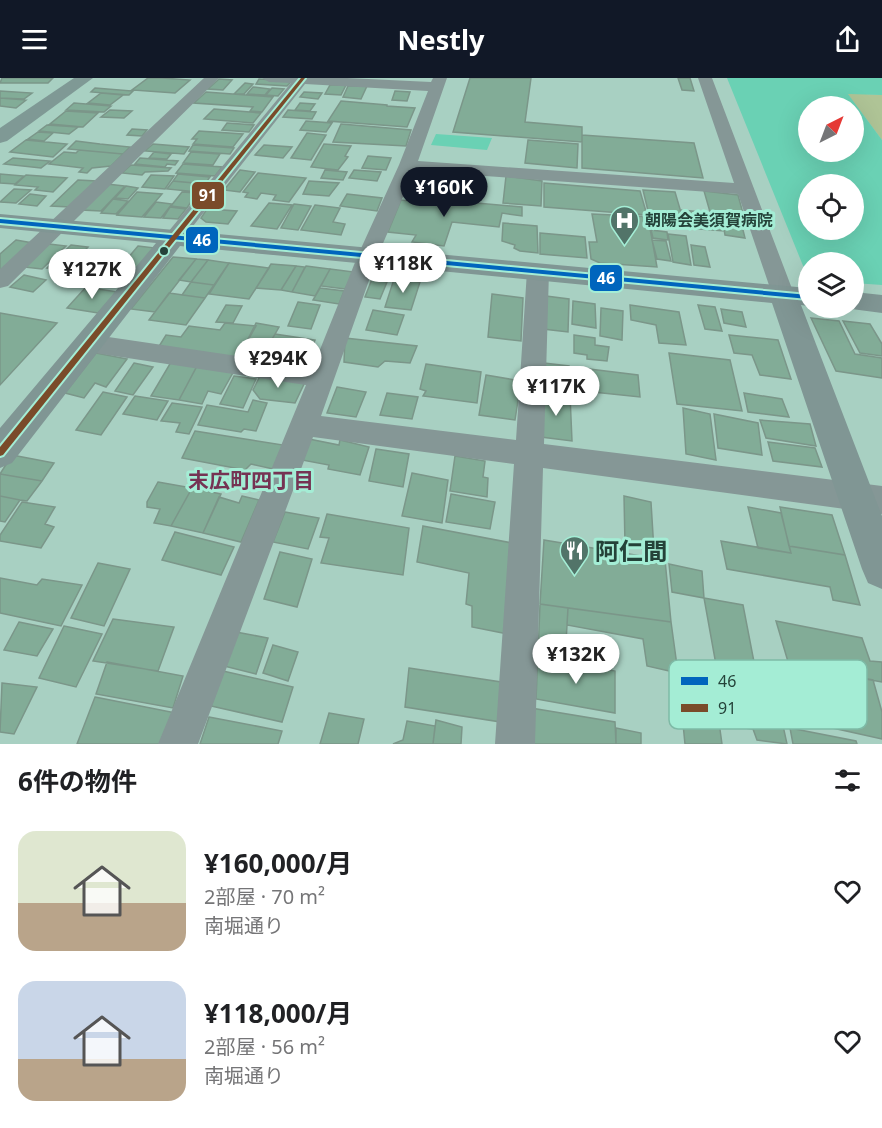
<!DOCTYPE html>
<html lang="ja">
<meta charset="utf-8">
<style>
:root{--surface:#fff;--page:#f6f6f6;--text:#202124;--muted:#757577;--accent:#111827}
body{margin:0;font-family:"Noto Sans","Noto Sans JP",sans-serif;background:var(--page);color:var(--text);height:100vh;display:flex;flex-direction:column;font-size:22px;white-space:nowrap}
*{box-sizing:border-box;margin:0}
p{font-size:20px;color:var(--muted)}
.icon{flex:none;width:33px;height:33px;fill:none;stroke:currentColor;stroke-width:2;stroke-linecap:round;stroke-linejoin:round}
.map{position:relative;height:666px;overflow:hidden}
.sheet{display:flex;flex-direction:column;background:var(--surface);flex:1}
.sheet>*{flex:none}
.needle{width:39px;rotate:42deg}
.fabs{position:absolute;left:798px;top:18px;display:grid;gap:12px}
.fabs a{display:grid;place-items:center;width:66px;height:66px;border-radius:50%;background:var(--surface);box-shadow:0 6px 24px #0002;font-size:30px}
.price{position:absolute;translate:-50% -51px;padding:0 14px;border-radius:21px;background:#fff;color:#222;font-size:20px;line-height:39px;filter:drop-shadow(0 2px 3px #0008)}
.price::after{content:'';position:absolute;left:50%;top:36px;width:18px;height:14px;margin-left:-9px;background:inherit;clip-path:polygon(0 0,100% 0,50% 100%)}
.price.current{background:var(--accent);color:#fff}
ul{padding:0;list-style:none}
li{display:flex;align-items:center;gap:18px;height:150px;padding:0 18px}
li span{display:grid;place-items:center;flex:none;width:168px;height:120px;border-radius:18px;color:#555}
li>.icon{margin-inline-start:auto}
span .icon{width:72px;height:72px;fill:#fffc;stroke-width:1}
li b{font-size:26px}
h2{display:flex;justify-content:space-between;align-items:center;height:72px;padding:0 18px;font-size:26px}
header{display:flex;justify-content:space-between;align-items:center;height:78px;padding:0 18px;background:var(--accent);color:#fff;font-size:27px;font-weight:700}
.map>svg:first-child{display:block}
.green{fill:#afc496}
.water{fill:#6ad1b4;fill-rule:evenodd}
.building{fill:#82ac97;stroke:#7b9689;stroke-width:1.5}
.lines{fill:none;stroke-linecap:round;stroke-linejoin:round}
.street{fill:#859796;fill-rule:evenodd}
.secondary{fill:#809694;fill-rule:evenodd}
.primary{fill:#7f9995;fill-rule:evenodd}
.bus-1-casing{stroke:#a4edd5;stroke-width:4}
.bus-2-casing{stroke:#a4edd5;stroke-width:4}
.bus-1{fill:#0065bd;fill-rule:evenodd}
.bus-2{fill:#7a4b2a;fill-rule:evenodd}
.bus-dot{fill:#244239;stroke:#a4edd5;stroke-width:2}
.labels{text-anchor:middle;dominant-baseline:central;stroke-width:6;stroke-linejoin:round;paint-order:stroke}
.far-poi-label{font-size:16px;font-weight:bold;fill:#244239;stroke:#a4edd5;text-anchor:start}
.neighbourhood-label{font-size:21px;font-weight:bold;fill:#753353;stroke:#a4edd5}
.near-poi-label{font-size:24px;font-weight:bold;fill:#244239;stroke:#a4edd5;text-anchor:start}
.key{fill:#a4edd5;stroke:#7ebaa6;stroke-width:1.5}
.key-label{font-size:16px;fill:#244239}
.line-badge{stroke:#a4edd5;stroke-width:2}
.badge-label{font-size:16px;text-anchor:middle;font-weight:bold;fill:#fff}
</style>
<header><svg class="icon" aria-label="menu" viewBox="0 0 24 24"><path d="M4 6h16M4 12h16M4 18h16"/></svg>Nestly<svg class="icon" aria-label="share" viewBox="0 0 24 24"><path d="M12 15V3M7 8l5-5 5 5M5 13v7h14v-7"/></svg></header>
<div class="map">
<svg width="882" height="666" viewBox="0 0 882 666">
<rect width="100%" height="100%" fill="#a8d0c2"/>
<!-- green -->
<path class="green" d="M847,15L882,17V62Z"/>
<!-- water -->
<path class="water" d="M727,0H882V17L848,16L882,62V207L854,205V184H808V200ZM808,28H854V74H808ZM808,106H854V152H808Z
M436,56L492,60L487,72L431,67Z"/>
<!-- building -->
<path class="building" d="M2,0H53L48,5H0Z
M148,0H162L190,2L175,15L132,12Z
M470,0H531L525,44L582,49V64L453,54Z
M678,0H690L694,13L682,12Z
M219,1L232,2L223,12L208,11Z
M259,1L292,3L287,8L256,6Z
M245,5L253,6L244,16H234Z
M330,7H346L341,17L325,16Z
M348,8H367L361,21L343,19Z
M253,9L270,11L265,17L247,16Z
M95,10L133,13L129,17L91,14Z
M272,10L284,11L278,18L266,17Z
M0,13L32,15L24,21L0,20Z
M395,13L410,14L407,23L392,22Z
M206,14L273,19L262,34L250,33L253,29L194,25Z
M304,14L322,15L318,21L300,19Z
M101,15L123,17L110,27L88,25Z
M0,20L26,22L16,30L0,28Z
M341,23L387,27V28L415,30L407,49L328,43Z
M74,25L111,28L104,34L66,32Z
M300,25L315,26L310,33L295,32Z
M214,31L261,35L253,45L204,41Z
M110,32L132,33L124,40L101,39Z
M288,32L316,34L312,41L283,39Z
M66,33L98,35L83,49L50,46Z
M306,43L332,45L326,54L300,52Z
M227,45L254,47L249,54L222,52Z
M341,46L411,52L406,68L333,64Z
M47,47L78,49L69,56L39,53Z
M132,51L147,52L142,58L127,57Z
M199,53L243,56L233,69L193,66L197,61H192Z
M38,54L53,55L44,63L28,61Z
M307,55L326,57L311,82L291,80Z
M582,57L694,65L703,100L582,90Z
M26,62L67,66L53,79L10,74Z
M528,62L578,66L577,90L525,85Z
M76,63L100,66L130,69L123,76L68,71Z
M153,66L189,69L184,76L145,73Z
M324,66L351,68L345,78L348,79L338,92L311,89Z
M193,67L234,70L230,76L189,73Z
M264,67L292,69L283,80L255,77Z
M79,72L123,76L111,88L92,90L87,95L79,94L83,90L49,86L64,74L76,75Z
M154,74L171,76L167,81L149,80Z
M191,74L220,76L213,87L183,85Z
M368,78L391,80L386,92L362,90Z
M13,80L50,83L41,90L4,86Z
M140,80L178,83L175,87L167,86L165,89L135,86Z
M183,86L222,89L215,98L176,95Z
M131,87L171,90L168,93L145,94L142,97L122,95Z
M240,92L255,94L240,114L224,112Z
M325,92L347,94L343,102L321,100Z
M354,92L381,94L377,103L349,100Z
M409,92L426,94L423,108L405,107Z
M258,95L306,100L289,124L273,122L276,117L261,115L257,121L245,119L248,115L243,114Z
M0,96L24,98L15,106L0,105Z
M178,96L210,99L205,106L173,103Z
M26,97L67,100L53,114L35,112L38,109L15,107Z
M151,97L174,98L165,111L142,109Z
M506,98L542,103L541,128L503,125Z
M78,102L96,103L70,129L51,128Z
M173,103L205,106L198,114L167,111Z
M309,103L339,105L329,118L303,116Z
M544,105L640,113L647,137L544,129Z
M107,106L125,108L101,133L82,132Z
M126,108L138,110L128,121L115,120Z
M14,111L31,112L16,125L0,124Z
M643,112L675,114L685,148L666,145L665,138L649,137Z
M704,113L738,117L744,139L719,138L710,134Z
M137,114L162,116L142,139L117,137Z
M182,114L197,115L187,130L171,128Z
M30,116L46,118L37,128L19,126Z
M347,116L382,120L377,133L340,128Z
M410,119L522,129V138L502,135L499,149L452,144L444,168L412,164L416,157L388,154L401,122L409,123Z
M113,121L128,123L116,136L101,135Z
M156,124L172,126L161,140L144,139Z
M269,125L292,127L277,151L251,148Z
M294,126L311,128L298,152L281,150Z
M315,127L340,130L333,144L345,146L341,157L301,152Z
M170,129L186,131L178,141L163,140Z
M207,131L237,133L228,146L206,144L201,140Z
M682,132L710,135L721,140L724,153L687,150Z
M592,136L654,139L658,151L650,150L657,189L600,185L591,181L589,164H597Z
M722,139L740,140L745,160L725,157Z
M503,145L537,148L538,175L520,173L514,170L515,167L502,163Z
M651,152L667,154L668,162L653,160Z
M540,155L585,159L587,180L540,176Z
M668,156L686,158L691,187L673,184Z
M16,162L33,165L0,195V176Z
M652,162L666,163L671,183L657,181Z
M49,166L66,168L42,191L24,189Z
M71,167L88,169L65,193L47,190Z
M691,167L705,169L710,189L694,187Z
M138,168L155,170L135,195L117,193Z
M84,178L98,181L76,203L62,201Z
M173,179L196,181L155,234L131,231Z
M196,181L208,182L191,204L179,202Z
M208,182L229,185L214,207L191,204Z
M229,185L269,190L249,221L209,216Z
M271,186L296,188L281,212L256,210Z
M296,188L305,189L292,214L281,212Z
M306,188L330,191L315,218L292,214Z
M330,191L354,194L345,211L321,208Z
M24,197L46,202L33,214L10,209Z
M372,201L387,204L380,221L365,219Z
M394,201L420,204L411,232L385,229Z
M191,204L214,207L205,220L182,217Z
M86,209L117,214L98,235L67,230Z
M320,210L344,213L339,226L313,222Z
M169,215L205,220L186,247L149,242Z
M492,216L523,220L521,263L488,259Z
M546,218L569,221L568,254L543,251Z
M573,223L595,226L596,250L572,246Z
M298,224L320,227L311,251L288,248Z
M226,227L242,228L233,245L216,244Z
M630,227L679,234L686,267L659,265L656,247L631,242Z
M698,227L715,229L722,253L705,251Z
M601,230L623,233L622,262L600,258Z
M721,231L742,234L746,249L724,245Z
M373,232L404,237L397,257L366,252Z
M0,235L57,245L0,307Z
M811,240L839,243L855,276L882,280V300L836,293Z
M843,243L870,246L882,266V278L860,275Z
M225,245L256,248L238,280L158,270L166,257L181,259L189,248L220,252Z
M256,245L279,249L263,277L241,275Z
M275,256L315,262L303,290L259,284Z
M574,257L595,260V267L609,269L607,283L587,281V277L574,275Z
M729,257L778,262L791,301L760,297L752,277L734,275Z
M345,260L417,268L410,285L385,283L378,289L344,284Z
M96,275L127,281L106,309L95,305L84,320L65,315Z
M669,275L730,282L742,333L677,326Z
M171,284L197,288L179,322L151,318Z
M134,285L153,289L133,317L115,313Z
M544,285L569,288V311L545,308Z
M198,286L235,291L221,316L208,313L202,326L179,322Z
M426,286L481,294L477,325L423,318L426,313L420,311Z
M573,289L638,297L640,319L574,312Z
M486,297L521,303L515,342L479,337Z
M234,298L256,301L243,330L220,326Z
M260,298L305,304L295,325L260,321L253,312Z
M337,309L366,314L356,339L327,335Z
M103,314L127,319L101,357L76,352Z
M542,314L570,317L572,363L541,359Z
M387,315L418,319L412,341L380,337Z
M744,315L782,321L789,339L748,334Z
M135,318L168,323L157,342L123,336Z
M253,322L267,325L256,353L244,351L241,354L198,347L207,327L248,334Z
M172,325L202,329L189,356L176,354L180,345L161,343Z
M683,330L710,336L716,382L686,376Z
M714,336L758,345L762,377L718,370Z
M760,342L810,346L816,368L766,360Z
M195,353L283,367L273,391L251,386L245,392L182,380Z
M309,361L339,367L340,362L369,369L360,397L328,391L329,387L302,382Z
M768,364L815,370L822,389L773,383Z
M376,371L409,376L403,409L369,403Z
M12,377L54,385L42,403L0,396Z
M455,378L485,383L483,399L488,400L487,419L450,413Z
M412,395L448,402L442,445L402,438Z
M0,396L42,403L27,423L20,422L0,418Z
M158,404L192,410L171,448L154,445L160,431L147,429V424Z
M192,410L221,416L203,455L171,448Z
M451,416L495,424L490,451L446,444Z
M0,418L20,422L5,444L0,443Z
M242,418L259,422L241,464L203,455L219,419L239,425Z
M624,418L651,424L654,473L625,467Z
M22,424L55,429L45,446L54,449L41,470L0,463V457Z
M748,429L781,435L791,475L758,470Z
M780,429L832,437L845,477L789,468Z
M285,434L319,440L308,471L273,464Z
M327,436L409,450L403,497L321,485L329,460L320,459Z
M423,448L512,465L508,556L472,549V528L466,526L469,495L417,484Z
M175,454L234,469L221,497L162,482Z
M544,462L665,482L671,544L540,526Z
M721,463L791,475L789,468L845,477L860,527L833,522L830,509L727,491Z
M280,474L312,481L297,529L264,521Z
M98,485L130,491L104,548L71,540Z
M669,486L702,493L704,520L672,514Z
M0,500L37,507L42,501L82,507L61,548L0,535Z
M704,520L743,527L754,584L804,597L809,617L775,611L787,666L757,662L753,651L727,648Z
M540,526L568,530L565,582L538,577Z
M568,530L671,544L678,595L647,588L643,561L567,547Z
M113,541L174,549L158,593L93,583Z
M776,543L862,560L870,583L882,584V604L789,587Z
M19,544L53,551L37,578L4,572Z
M64,548L102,556L76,609L39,600Z
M236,554L268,560L256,596L224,588Z
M273,567L298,574L288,603L263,595Z
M538,577L615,593V635L536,621Z
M107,584L183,598L173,630L96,616Z
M409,590L501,604V644L405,629Z
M817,592L873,602L882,634V661L833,650Z
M223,593L293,609L282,644L211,628Z
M678,595L713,601L722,666H685Z
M2,605L37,609L14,656L0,654Z
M95,619L176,635L164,666H77Z
M531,630L615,644L616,666H529Z
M329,635L364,641L358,666H320Z
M209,639L282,653L278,666H200Z
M436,642L462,649L461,666H433Z
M407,643L435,648L433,666H393L403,662Z
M616,650L641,655V666H616Z
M790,650L856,663L857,666H793Z"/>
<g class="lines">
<!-- street -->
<path class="street" d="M204,0H219L8,208L0,210V191Z
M262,0H347L431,4L433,0H447L418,83L734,105L698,0H712L794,216L791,221L783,223L775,221L772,216L738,116L414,93L378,177L321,338L516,362L527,193L530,188L538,186L546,188L549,193L544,366L882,408V436L543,390L535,666H495L514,386L313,359L198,666H158L306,307L88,274L79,271L76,265L79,259L88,256L313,289L358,177L399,87L428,13L305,6L182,162H168L165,158L168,154L291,5L269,4Z"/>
<!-- secondary -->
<path class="secondary" d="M0,136L808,210V228L801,227L882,438V511L868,505L862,491L772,225L180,168L12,385L0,390V350L156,165L0,150Z
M854,214L882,217V235L844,230H854Z"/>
<!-- primary -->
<path class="primary" d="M74,0H93L7,63L0,65V50Z"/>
<defs>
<path id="bus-1" d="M0,141L808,217V221L0,145Z"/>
<path id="bus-2" d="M301,0H305L3,377L0,378V369Z"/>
</defs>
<!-- bus-1 casing -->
<use href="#bus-1" class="bus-1-casing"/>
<!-- bus-2 casing -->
<use href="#bus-2" class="bus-2-casing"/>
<!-- bus-1 -->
<use href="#bus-1" class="bus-1"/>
<!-- bus-2 -->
<use href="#bus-2" class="bus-2"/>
</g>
<!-- icons -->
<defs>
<symbol id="hospital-pin" viewBox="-11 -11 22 30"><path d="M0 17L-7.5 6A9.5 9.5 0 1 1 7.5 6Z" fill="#527469" stroke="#a4edd5"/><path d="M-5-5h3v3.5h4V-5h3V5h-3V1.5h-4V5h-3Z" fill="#fff"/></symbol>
<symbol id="restaurant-pin" viewBox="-11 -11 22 30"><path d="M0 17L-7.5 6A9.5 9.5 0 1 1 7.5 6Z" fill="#527469" stroke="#a4edd5"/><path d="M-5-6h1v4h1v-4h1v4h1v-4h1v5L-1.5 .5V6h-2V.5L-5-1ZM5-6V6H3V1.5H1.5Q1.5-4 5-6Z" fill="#fff"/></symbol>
</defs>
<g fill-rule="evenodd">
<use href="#hospital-pin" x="608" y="126" width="33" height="45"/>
<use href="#restaurant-pin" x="558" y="456" width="33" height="45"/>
</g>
<!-- markers -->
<circle class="bus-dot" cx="164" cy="173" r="5"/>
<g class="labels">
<!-- far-poi labels -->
<g class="far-poi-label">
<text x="645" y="142">朝陽会美須賀病院</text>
</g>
<!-- neighbourhood labels -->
<g class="neighbourhood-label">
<text x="251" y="402">末広町四丁目</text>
</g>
<!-- near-poi labels -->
<g class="near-poi-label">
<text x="595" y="472">阿仁間</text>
</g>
</g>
<!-- legend -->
<rect x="669" y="582" width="198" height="69" rx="9" class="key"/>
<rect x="681" y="599" width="27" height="8" fill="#0065bd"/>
<rect x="681" y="626" width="27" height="8" fill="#7a4b2a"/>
<g class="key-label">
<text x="718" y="609">46</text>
<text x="718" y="636">91</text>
</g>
<g class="line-badge">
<rect x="191" y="103" width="34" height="29" rx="6" fill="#7a4b2a"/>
<rect x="185" y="148" width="34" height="28" rx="6" fill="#0065bd"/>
<rect x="589" y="186" width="34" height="28" rx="6" fill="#0065bd"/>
</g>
<g class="badge-label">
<text x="208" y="123">91</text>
<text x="202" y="168">46</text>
<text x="606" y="206">46</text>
</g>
</svg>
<div class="fabs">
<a><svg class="needle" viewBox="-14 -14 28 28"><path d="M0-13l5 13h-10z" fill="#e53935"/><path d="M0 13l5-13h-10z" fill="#757577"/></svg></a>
<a><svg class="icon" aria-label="locate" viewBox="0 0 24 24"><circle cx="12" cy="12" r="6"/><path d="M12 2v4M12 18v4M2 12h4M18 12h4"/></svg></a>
<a><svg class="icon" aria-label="layers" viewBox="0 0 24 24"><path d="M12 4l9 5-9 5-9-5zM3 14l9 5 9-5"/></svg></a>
</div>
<b class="price current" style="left:444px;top:140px">¥160K</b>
<b class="price" style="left:403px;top:216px">¥118K</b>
<b class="price" style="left:92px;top:222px">¥127K</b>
<b class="price" style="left:278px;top:311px">¥294K</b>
<b class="price" style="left:556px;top:339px">¥117K</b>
<b class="price" style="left:576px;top:607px">¥132K</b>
</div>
<section class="sheet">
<h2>6件の物件<svg class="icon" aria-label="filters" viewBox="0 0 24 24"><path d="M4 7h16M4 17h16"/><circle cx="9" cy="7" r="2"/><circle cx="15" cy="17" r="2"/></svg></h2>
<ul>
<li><span style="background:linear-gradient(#dfe7d0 60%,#b9a48a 0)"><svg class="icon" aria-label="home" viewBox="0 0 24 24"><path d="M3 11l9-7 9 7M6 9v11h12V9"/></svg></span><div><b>¥160,000/月</b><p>2部屋 · 70 m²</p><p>南堀通り</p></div><svg class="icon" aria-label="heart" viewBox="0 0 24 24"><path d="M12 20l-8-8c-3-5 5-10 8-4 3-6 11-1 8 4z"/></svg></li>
<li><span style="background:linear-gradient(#c9d6e8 65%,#b9a48a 0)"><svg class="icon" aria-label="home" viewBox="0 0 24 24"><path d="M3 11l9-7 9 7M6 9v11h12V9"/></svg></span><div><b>¥118,000/月</b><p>2部屋 · 56 m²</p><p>南堀通り</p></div><svg class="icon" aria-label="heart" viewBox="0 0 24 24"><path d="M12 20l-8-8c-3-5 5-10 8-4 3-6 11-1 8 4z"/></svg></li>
</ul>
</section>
